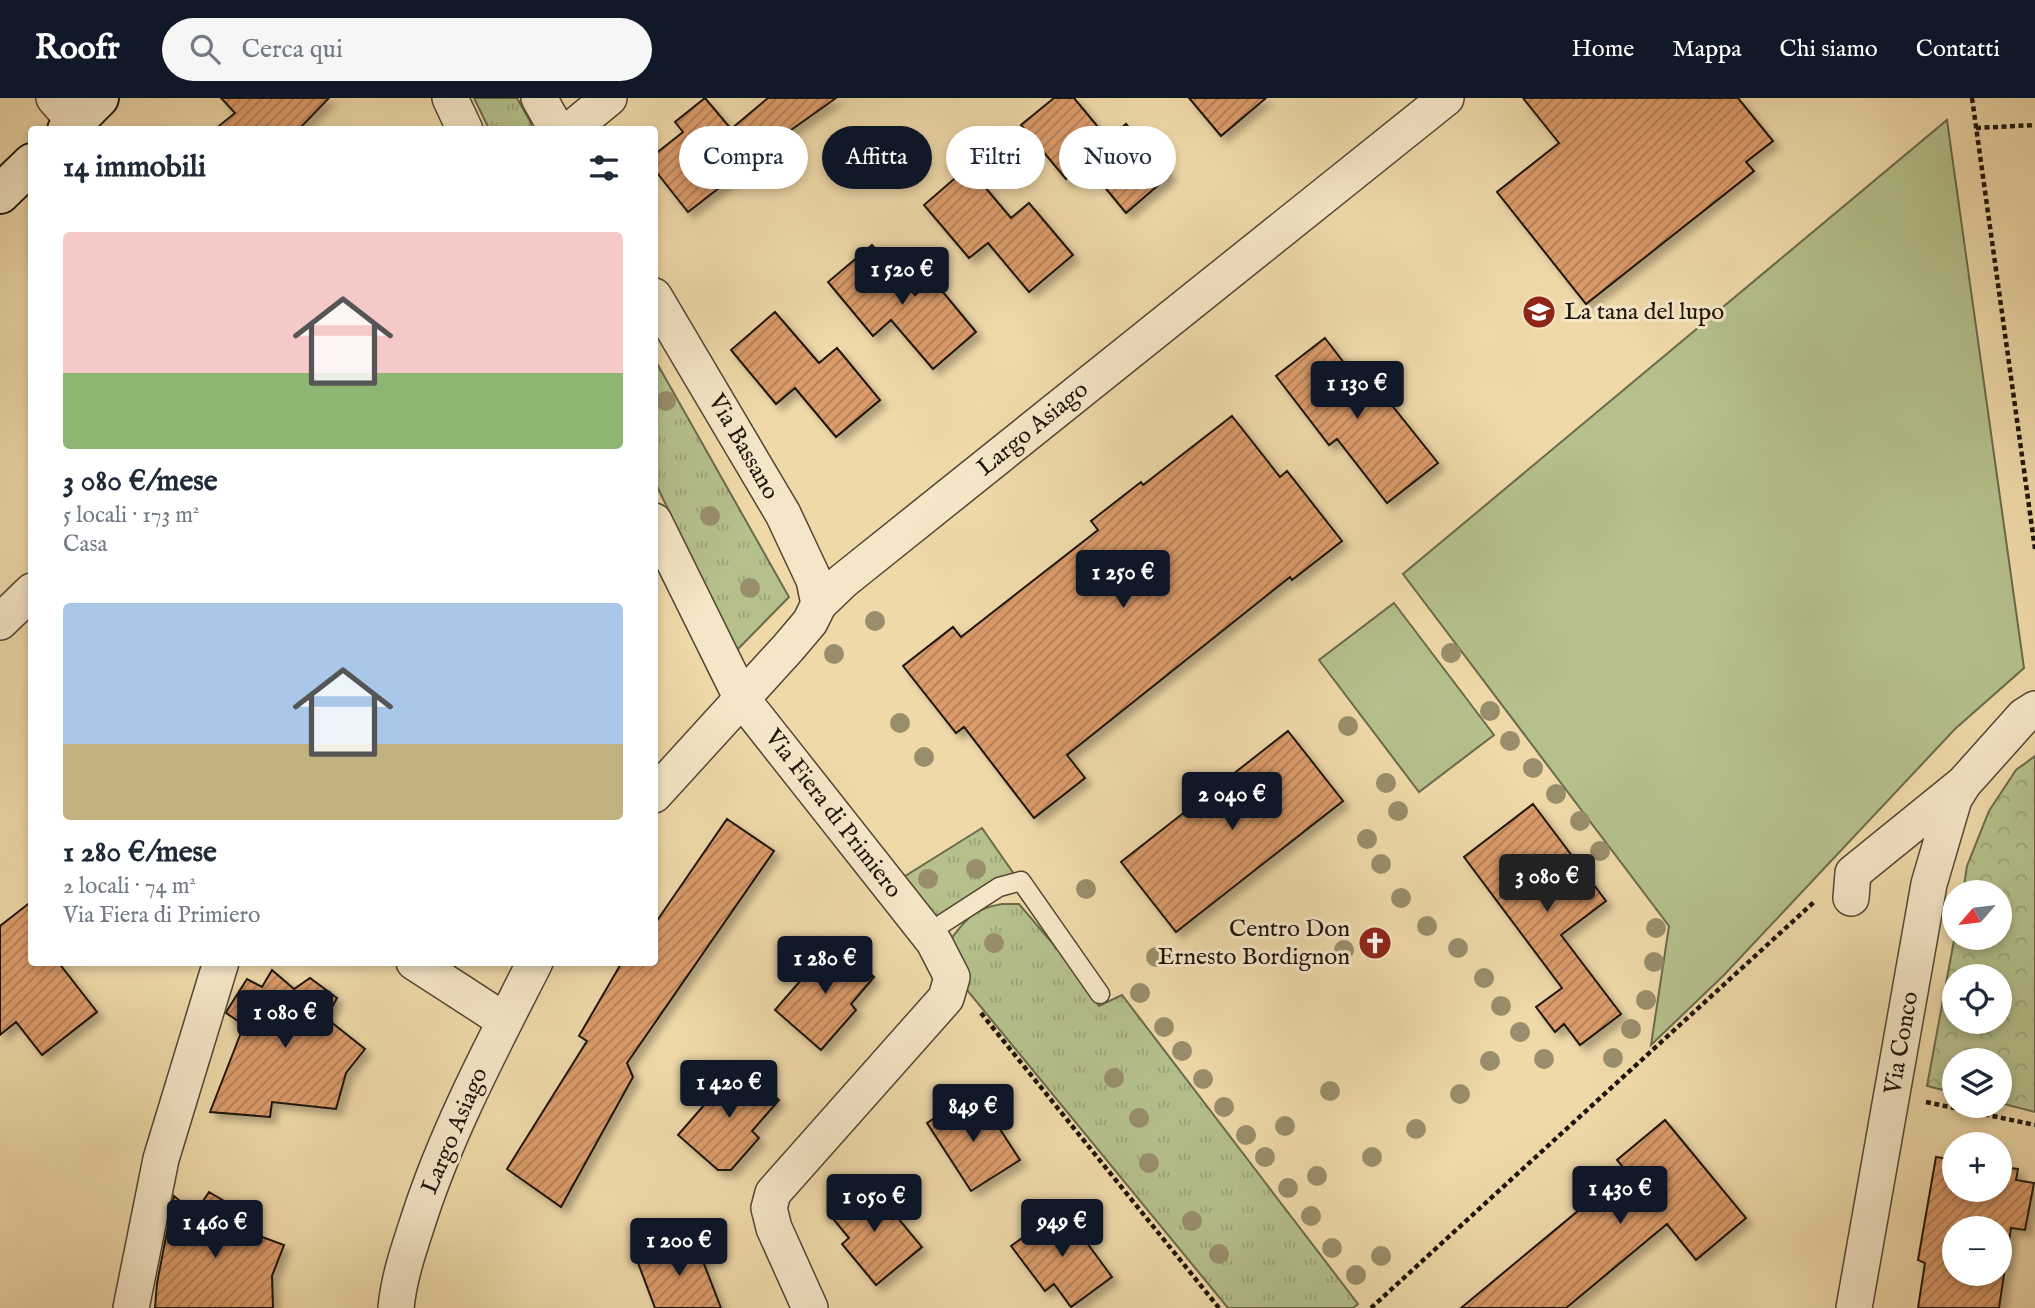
<!DOCTYPE html>
<html lang="it">
<meta charset="utf-8">
<style>
:root{--surface:#fff;--page:#f6f6f7;--text:#1f2937;--muted:#747a83;--accent:#111827}
body{margin:0;font-family:"IM FELL English",serif;background:var(--page);color:var(--text);height:100vh;display:flex;flex-direction:column;font-size:26px;white-space:nowrap}
*{box-sizing:border-box;margin:0}
p{font-size:23px;color:var(--muted)}
.icon{flex:none;width:38px;height:38px;fill:none;stroke:currentColor;stroke-width:2;stroke-linecap:round;stroke-linejoin:round}
.map{position:relative;flex:1;overflow:hidden}
.drawer{position:absolute;left:28px;top:28px;width:630px;height:840px;display:flex;flex-direction:column;background:var(--surface);border-radius:7px;box-shadow:0 4px 10px #0003}
.drawer>*{flex:none}
.hud{position:absolute;left:679px;top:28px;width:665px;height:63px;display:flex;gap:14px}
.needle{width:46px;rotate:242deg}
.controls{position:absolute;left:1942px;top:782px;display:grid;gap:14px}
.controls a{display:grid;place-items:center;width:70px;height:70px;border-radius:50%;background:var(--surface);box-shadow:0 4px 10px #0003;font-size:35px}
.price{position:absolute;translate:-50% -60px;padding:0 16px;border-radius:7px;background:var(--accent);color:#fff;font-size:23px;line-height:46px;filter:drop-shadow(0 2px 4px #0008)}
.price::after{content:'';position:absolute;left:50%;top:42px;width:21px;height:16px;margin-left:-10px;background:inherit;clip-path:polygon(0 0,100% 0,50% 100%)}
.price.on{background:#222;color:#fff}
ul{padding:0;list-style:none}
li{display:grid;align-content:center;gap:14px;height:371px;padding:0 35px}
li span{display:grid;place-items:center;height:217px;border-radius:7px;color:#555}
li>.icon{margin-inline-start:auto}
span .icon{width:126px;height:126px;fill:#fffc;stroke-width:1}
li b{font-size:30px}
h2{display:flex;justify-content:space-between;align-items:center;height:84px;padding:0 35px;font-size:30px}
.pill{padding:0 24px;border-radius:32px;background:var(--surface);box-shadow:0 4px 10px #0003;font-size:24px;line-height:63px}
.pill.on{background:var(--accent);color:#fff}
header{display:flex;align-items:center;gap:42px;box-sizing:border-box;height:98px;padding:0 35px;background:var(--accent);color:#fff}
header strong{font-size:33px}
nav{display:flex;gap:38px;margin-inline-start:auto;font-size:24px}
.search{width:490px;height:63px;background:var(--page);display:flex;align-items:center;gap:18px;box-sizing:border-box;padding:0 24px;border-radius:38px;color:var(--muted);font-size:26px}
.map>svg:first-child{display:block}
.grass{fill:url(#grass-tufts);stroke:#6a6a4c;stroke-width:2}
.park{fill:url(#park-crowns);stroke:#6a6a4c;stroke-width:2;fill-rule:evenodd}
.pitch{fill:#b5c08b;stroke:#6a6a4c;stroke-width:2}
.building{fill:url(#building-hatch);stroke:#1e150c;stroke-width:2;fill-rule:evenodd;filter:url(#shadow)}
.lines{fill:none;stroke-linecap:round;stroke-linejoin:round}
.lane-casing{stroke:#524633;stroke-width:21}
.street-casing{stroke:#524633;stroke-width:38}
.secondary-casing{stroke:#1e150c;stroke-width:42}
.path{stroke:#1e150c;stroke-width:4.5;stroke-dasharray:5 3.5;stroke-linecap:butt}
.lane{stroke:#f5e6c7;stroke-width:18}
.street{stroke:#f5e6c7;stroke-width:35}
.secondary{stroke:#f5e6c7;stroke-width:38}
.tree{fill:#998e6b}
.labels{text-anchor:middle;dominant-baseline:central;stroke-width:6;stroke-linejoin:round;paint-order:stroke}
.poi-label{font-size:24px;fill:#1e150c;stroke:#f5e6c7;text-anchor:start}
.street-label{font-size:24px;fill:#1e150c;stroke:#f5e6c7}
</style>
<header>
<strong>Roofr</strong>
<div class="search"><svg class="icon" aria-label="search" viewBox="0 0 24 24"><circle cx="10" cy="10" r="6"/><path d="M15 15l6 6"/></svg>Cerca qui</div>
<nav><a>Home</a><a>Mappa</a><a>Chi siamo</a><a>Contatti</a></nav>
</header>
<div class="map">
<svg width="2035" height="1210" viewBox="0 0 2035 1210">
<defs>
<pattern id="grass-tufts" width="24" height="20" patternUnits="userSpaceOnUse" patternTransform="scale(1.75)"><rect width="24" height="20" fill="#b5c08b"/><path d="M3 7l-1-3M5 7V3M7 7l1-3M15 17l-1-3M17 17v-4M19 17l1-3" fill="none" stroke="#9ba477"/></pattern>
<pattern id="park-crowns" width="20" height="18" patternUnits="userSpaceOnUse" patternTransform="scale(1.75)"><rect width="20" height="18" fill="#b5c08b"/><path d="M2 6a3 3 0 1 1 6 0M12 15a3 3 0 1 1 6 0" fill="none" stroke="#9ba477"/></pattern>
<pattern id="building-hatch" width="6" height="6" patternUnits="userSpaceOnUse" patternTransform="scale(1.75)"><rect width="6" height="6" fill="#db9b6b"/><path d="M-1 1l2-2M0 6l6-6M5 7l2-2" fill="none" stroke="#b17d56"/></pattern>
<filter id="shadow"><feDropShadow dx="6" dy="6" stdDeviation="3.5" flood-color="#0004"/></filter>
</defs>
<rect width="100%" height="100%" fill="#efd9a9"/>
<filter id="stains"><feTurbulence type="fractalNoise" baseFrequency=".00286" numOctaves="4"/><feColorMatrix values="0 0 0 0 .2 0 0 0 0 .09 0 0 0 0 .02 0 0 0 .5 -.17"/></filter>
<radialGradient id="worn" r=".72"><stop offset=".6" stop-color="#630" stop-opacity="0"/><stop offset="1" stop-color="#630" stop-opacity=".3"/></radialGradient>
<!-- grass -->
<path class="grass" d="M474,0H517L531,25V31H489Z
M654,260L789,499L736,553L655,384Z
M982,730L1014,776L933,823L902,780Z
M1002,806H1019L1060,854L1099,908L1122,897L1358,1206L1353,1210H1228L967,892L947,846C965,823 971,811 1002,806Z"/>
<!-- park -->
<path class="park" d="M2035,658V1014L2000,1005V962H1955V995L1927,988L1955,837V840H2000V794H1963L1967,768L1989,713L2016,672ZM1955,878H2000V924H1955Z"/>
<!-- pitch -->
<path class="pitch" d="M1947,22L2024,570L1955,631L1724,877L1651,947L1669,828L1403,476Z
M1394,505L1494,637L1419,694L1319,562Z"/>
<!-- building -->
<path class="building" d="M221,0H329L298,32H214L235,15Z
M705,0L731,31L768,0H836L753,59L755,62L688,114L654,71V57L683,34L675,24Z
M1054,0H1074L1108,41L1126,26L1170,77L1126,115L1085,65L1066,81L1021,27Z
M1189,0H1266L1221,38Z
M1523,0H1738L1773,43L1746,64L1754,73L1586,206L1497,94L1559,45Z
M968,69L1011,120L1029,105L1073,157L1029,194L988,145L969,160L924,107Z
M872,147L915,197L933,182L976,234L933,271L891,222L873,238L828,184Z
M775,214L819,265L837,250L880,302L836,339L795,290L776,306L731,252Z
M1325,240L1373,303L1382,295L1438,365L1387,405L1337,341L1329,347L1276,278Z
M1232,318L1280,379L1287,373L1342,443L1292,482L1290,479L1067,657L1085,680L1034,720L964,629L956,635L903,568L953,529L961,539L1098,432L1091,423L1141,384L1143,387Z
M1288,633L1343,703L1176,834L1121,764Z
M1533,706L1606,803L1561,837L1621,916L1580,947L1564,926L1555,934L1536,909L1562,890L1464,759Z
M727,721L774,753L627,965L633,979L561,1109L507,1071L587,943L579,938L622,864H654V827Z
M32,803V864H58L97,914L42,957L16,924L0,937V828Z
M834,844L874,879L851,906L856,912L821,952L775,912Z
M272,872L294,891L310,880L337,900L326,920L365,951L346,975L336,1011L272,1004L270,1019L210,1014L244,927L226,915L228,911L247,881L262,889Z
M739,967L779,1002L752,1033L759,1040L731,1072H718L678,1037Z
M965,1000L980,1022L990,1016L1020,1062L971,1093L927,1025Z
M1665,1022L1746,1120L1696,1162L1667,1126L1566,1210H1461L1626,1073L1617,1062Z
M1936,1059L1955,1062V1092H2000V1069L2018,1071L2016,1082L2034,1085L2025,1132L2011,1130L1999,1210H1918L1925,1165L1918,1162ZM1955,1130H2000V1176H1955Z
M868,1084L922,1149L876,1187L842,1146L849,1140L829,1116Z
M209,1094L241,1113L238,1130L284,1147L272,1178L273,1210H155L157,1185L174,1098L195,1115Z
M1062,1111L1112,1179L1071,1209L1054,1186L1045,1193L1011,1148Z
M694,1140L721,1210H655L637,1162Z"/>
<g class="lines">
<defs>
<path id="lane" d="M928,835L999,789L1021,783L1100,896"/>
<path id="street" d="M54,0L75,24
M450,0L465,32
M539,0L557,32
M570,32L609,0
M654,198L783,416L814,482L819,506
M654,423L742,601L934,844L952,879L946,900L773,1095L769,1110L774,1130L810,1210
M0,524L32,493
M654,697L788,550L810,524L819,506L843,483L1446,0
M1851,800L1853,775L1964,685L2024,618L2035,611
M414,864L505,923
M131,1210L161,1061L221,864
M396,1210C399,1178 410,1148 420,1117C449,1029 493,947 535,864
M1854,1210L1929,786L1954,701L1964,685"/>
<path id="secondary" d="M67,32L99,0
M0,96L32,65"/>
</defs>
<!-- lane casing -->
<use href="#lane" class="lane-casing"/>
<!-- street casing -->
<use href="#street" class="street-casing"/>
<!-- secondary casing -->
<use href="#secondary" class="secondary-casing"/>
<!-- path -->
<path class="path" d="M1972,0L2035,451
M1976,30L2035,27
M981,915L1219,1210
M1926,1004L2035,1027
M1371,1210L1814,804"/>
<!-- lane -->
<use href="#lane" class="lane"/>
<!-- street -->
<use href="#street" class="street"/>
<!-- secondary -->
<use href="#secondary" class="secondary"/>
</g>
<!-- trees -->
<g class="tree">
<circle cx="666" cy="303" r="10"/>
<circle cx="710" cy="418" r="10"/>
<circle cx="750" cy="490" r="10"/>
<circle cx="875" cy="523" r="10"/>
<circle cx="1451" cy="555" r="10"/>
<circle cx="834" cy="556" r="10"/>
<circle cx="1490" cy="613" r="10"/>
<circle cx="900" cy="625" r="10"/>
<circle cx="1348" cy="628" r="10"/>
<circle cx="1510" cy="643" r="10"/>
<circle cx="924" cy="659" r="10"/>
<circle cx="1533" cy="670" r="10"/>
<circle cx="1386" cy="685" r="10"/>
<circle cx="1556" cy="696" r="10"/>
<circle cx="1398" cy="713" r="10"/>
<circle cx="1580" cy="723" r="10"/>
<circle cx="1367" cy="741" r="10"/>
<circle cx="1600" cy="753" r="10"/>
<circle cx="1381" cy="766" r="10"/>
<circle cx="976" cy="771" r="10"/>
<circle cx="928" cy="781" r="10"/>
<circle cx="1086" cy="791" r="10"/>
<circle cx="1401" cy="800" r="10"/>
<circle cx="1427" cy="828" r="10"/>
<circle cx="1656" cy="830" r="10"/>
<circle cx="994" cy="845" r="10"/>
<circle cx="1458" cy="850" r="10"/>
<circle cx="1344" cy="852" r="10"/>
<circle cx="1156" cy="859" r="10"/>
<circle cx="1654" cy="864" r="10"/>
<circle cx="1484" cy="880" r="10"/>
<circle cx="1140" cy="895" r="10"/>
<circle cx="1646" cy="902" r="10"/>
<circle cx="1501" cy="908" r="10"/>
<circle cx="1164" cy="929" r="10"/>
<circle cx="1631" cy="931" r="10"/>
<circle cx="1520" cy="934" r="10"/>
<circle cx="1182" cy="953" r="10"/>
<circle cx="1613" cy="960" r="10"/>
<circle cx="1544" cy="961" r="10"/>
<circle cx="1490" cy="963" r="10"/>
<circle cx="1114" cy="980" r="10"/>
<circle cx="1203" cy="981" r="10"/>
<circle cx="1330" cy="993" r="10"/>
<circle cx="1460" cy="996" r="10"/>
<circle cx="1224" cy="1009" r="10"/>
<circle cx="1139" cy="1020" r="10"/>
<circle cx="1285" cy="1028" r="10"/>
<circle cx="1416" cy="1031" r="10"/>
<circle cx="1246" cy="1037" r="10"/>
<circle cx="1265" cy="1059" r="10"/>
<circle cx="1372" cy="1059" r="10"/>
<circle cx="1149" cy="1065" r="10"/>
<circle cx="1317" cy="1078" r="10"/>
<circle cx="1288" cy="1090" r="10"/>
<circle cx="1311" cy="1118" r="10"/>
<circle cx="1192" cy="1123" r="10"/>
<circle cx="1332" cy="1150" r="10"/>
<circle cx="1219" cy="1156" r="10"/>
<circle cx="1381" cy="1158" r="10"/>
<circle cx="1356" cy="1177" r="10"/>
</g>
<!-- icons -->
<defs>
<symbol id="school-disc" viewBox="-11 -11 22 22"><circle r="9.5" fill="#8f2418" stroke="#f5e6c7"/><path d="M0-5L7-2L0 1L-7-2ZM-4 1L0 2.5L4 1V4Q0 6-4 4Z" fill="#fff"/></symbol>
<symbol id="church-disc" viewBox="-11 -11 22 22"><circle r="9.5" fill="#8f2418" stroke="#f5e6c7"/><path d="M-1.2-6h2.4v3.5h3.3v2.4h-3.3V6h-2.4V-.1h-3.3v-2.4h3.3Z" fill="#fff"/></symbol>
</defs>
<g fill-rule="evenodd">
<use href="#school-disc" x="1520" y="195" width="38" height="38"/>
<use href="#church-disc" x="1356" y="826" width="38" height="38"/>
</g>
<g class="labels">
<!-- poi labels -->
<g class="poi-label">
<text x="1564" y="214">La tana del lupo</text>
<text x="1350" y="831" text-anchor="end">Centro Don<tspan x="1350" dy="28">Ernesto Bordignon</tspan></text>
</g>
<!-- street labels -->
<g class="street-label">
<text transform="translate(1033 331) rotate(-39)">Largo Asiago</text>
<text transform="translate(743 349) rotate(60)">Via Bassano</text>
<text transform="translate(833 716) rotate(52)">Via Fiera di Primiero</text>
<text transform="translate(1902 945) rotate(-80)">Via Conco</text>
<text transform="translate(455 1033) rotate(-67)">Largo Asiago</text>
</g>
</g>
<rect width="100%" height="100%" filter="url(#stains)"/>
<rect width="100%" height="100%" fill="url(#worn)"/>
</svg>
<div class="controls">
<a><svg class="needle" viewBox="-14 -14 28 28"><path d="M0-13l5 13h-10z" fill="#e53935"/><path d="M0 13l5-13h-10z" fill="#747a83"/></svg></a>
<a><svg class="icon" aria-label="locate" viewBox="0 0 24 24"><circle cx="12" cy="12" r="6"/><path d="M12 2v4M12 18v4M2 12h4M18 12h4"/></svg></a>
<a><svg class="icon" aria-label="layers" viewBox="0 0 24 24"><path d="M12 4l9 5-9 5-9-5zM3 14l9 5 9-5"/></svg></a>
<a>+</a>
<a>−</a>
</div>
<b class="price" style="left:902px;top:209px">1 520 €</b>
<b class="price" style="left:1357px;top:323px">1 130 €</b>
<b class="price" style="left:1123px;top:512px">1 250 €</b>
<b class="price" style="left:1232px;top:734px">2 040 €</b>
<b class="price on" style="left:1547px;top:816px">3 080 €</b>
<b class="price" style="left:825px;top:898px">1 280 €</b>
<b class="price" style="left:285px;top:952px">1 080 €</b>
<b class="price" style="left:729px;top:1022px">1 420 €</b>
<b class="price" style="left:973px;top:1046px">849 €</b>
<b class="price" style="left:1620px;top:1128px">1 430 €</b>
<b class="price" style="left:874px;top:1136px">1 050 €</b>
<b class="price" style="left:1062px;top:1161px">949 €</b>
<b class="price" style="left:215px;top:1162px">1 460 €</b>
<b class="price" style="left:679px;top:1180px">1 200 €</b>
<div class="hud">
<a class="pill">Compra</a>
<a class="pill on">Affitta</a>
<a class="pill">Filtri</a>
<a class="pill">Nuovo</a>
</div>
<section class="drawer">
<h2>14 immobili<svg class="icon" aria-label="filters" viewBox="0 0 24 24"><path d="M4 7h16M4 17h16"/><circle cx="9" cy="7" r="2"/><circle cx="15" cy="17" r="2"/></svg></h2>
<ul>
<li><span style="background:linear-gradient(#f6c9c9 65%,#8fb573 0)"><svg class="icon" aria-label="home" viewBox="0 0 24 24"><path d="M3 11l9-7 9 7M6 9v11h12V9"/></svg></span><div><b>3 080 €/mese</b><p>5 locali · 173 m²</p><p>Casa</p></div></li>
<li><span style="background:linear-gradient(#a9c7e8 65%,#c2b280 0)"><svg class="icon" aria-label="home" viewBox="0 0 24 24"><path d="M3 11l9-7 9 7M6 9v11h12V9"/></svg></span><div><b>1 280 €/mese</b><p>2 locali · 74 m²</p><p>Via Fiera di Primiero</p></div></li>
</ul>
</section>
</div>
